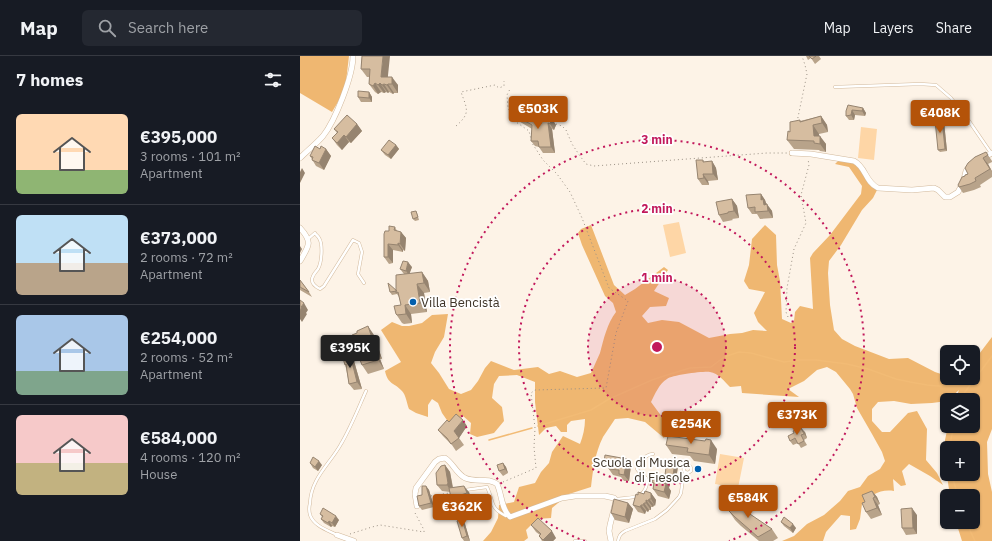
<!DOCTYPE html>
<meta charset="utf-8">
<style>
:root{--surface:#171b24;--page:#242831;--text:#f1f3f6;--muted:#9ea1a6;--line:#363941;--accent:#b45309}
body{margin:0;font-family:"IBM Plex Sans",sans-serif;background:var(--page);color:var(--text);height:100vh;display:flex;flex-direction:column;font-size:15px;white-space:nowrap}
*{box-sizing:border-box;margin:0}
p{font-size:13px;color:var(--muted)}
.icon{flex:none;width:22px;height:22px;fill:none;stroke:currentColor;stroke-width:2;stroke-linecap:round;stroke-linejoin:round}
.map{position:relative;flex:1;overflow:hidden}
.side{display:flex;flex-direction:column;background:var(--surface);width:300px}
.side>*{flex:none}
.tools{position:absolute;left:640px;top:289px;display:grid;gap:8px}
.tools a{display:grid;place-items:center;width:40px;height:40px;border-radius:6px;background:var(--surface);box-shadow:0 1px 3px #0004;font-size:20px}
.price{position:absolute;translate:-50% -34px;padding:0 9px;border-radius:4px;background:var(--accent);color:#fff;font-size:13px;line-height:26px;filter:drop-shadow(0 1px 2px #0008)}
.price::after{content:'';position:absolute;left:50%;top:24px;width:12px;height:9px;margin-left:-6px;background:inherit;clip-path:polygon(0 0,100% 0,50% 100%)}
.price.selected{background:#222;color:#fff}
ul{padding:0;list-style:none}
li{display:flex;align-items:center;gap:12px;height:100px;padding:0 16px}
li+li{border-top:1px solid var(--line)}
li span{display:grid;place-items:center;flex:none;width:112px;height:80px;border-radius:6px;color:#555}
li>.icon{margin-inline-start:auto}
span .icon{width:48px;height:48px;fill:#fffc;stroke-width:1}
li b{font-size:17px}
h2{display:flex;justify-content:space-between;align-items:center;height:48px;padding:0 16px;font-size:17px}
header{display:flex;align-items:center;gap:24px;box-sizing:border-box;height:56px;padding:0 20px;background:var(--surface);border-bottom:1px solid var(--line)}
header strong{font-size:19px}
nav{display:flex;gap:22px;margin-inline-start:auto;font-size:14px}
.search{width:280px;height:36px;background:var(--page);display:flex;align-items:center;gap:10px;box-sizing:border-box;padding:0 14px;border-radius:6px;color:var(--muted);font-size:15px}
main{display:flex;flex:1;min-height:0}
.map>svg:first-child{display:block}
.green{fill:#fed6a6}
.forest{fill:#efb771;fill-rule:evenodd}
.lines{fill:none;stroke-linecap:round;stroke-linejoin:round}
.stream{stroke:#f2bb75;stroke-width:1.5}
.service-casing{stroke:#d2b99c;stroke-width:3.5}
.minor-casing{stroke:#d2b99c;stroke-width:6}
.path{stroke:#9a9084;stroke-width:1;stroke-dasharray:1 3;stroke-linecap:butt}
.service{stroke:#fff;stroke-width:2.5}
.minor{stroke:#fff;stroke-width:5}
.wall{fill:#b8a38a}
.shaded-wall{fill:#968470}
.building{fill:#d6bda0;stroke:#968470}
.ring{fill:none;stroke:#c2185b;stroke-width:2;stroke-dasharray:2 4}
.poi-dot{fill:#025fad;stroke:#fff;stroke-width:1.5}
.labels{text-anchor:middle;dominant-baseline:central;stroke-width:3.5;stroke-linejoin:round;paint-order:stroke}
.poi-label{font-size:13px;fill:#3e3428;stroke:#fff;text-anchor:start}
.centre{fill:#c2185b;stroke:#fff;stroke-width:2}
.ring-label{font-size:12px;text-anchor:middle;font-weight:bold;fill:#c2185b;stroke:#fff;stroke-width:3.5;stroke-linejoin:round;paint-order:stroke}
</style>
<header>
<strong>Map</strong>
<div class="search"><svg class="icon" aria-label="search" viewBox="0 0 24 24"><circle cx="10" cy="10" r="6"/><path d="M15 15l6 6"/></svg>Search here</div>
<nav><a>Map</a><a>Layers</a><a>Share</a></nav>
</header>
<main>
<section class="side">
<h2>7 homes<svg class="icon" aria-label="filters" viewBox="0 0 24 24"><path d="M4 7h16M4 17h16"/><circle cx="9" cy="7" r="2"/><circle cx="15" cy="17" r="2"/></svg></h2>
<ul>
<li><span style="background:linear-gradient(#ffd9b3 70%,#8fb573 0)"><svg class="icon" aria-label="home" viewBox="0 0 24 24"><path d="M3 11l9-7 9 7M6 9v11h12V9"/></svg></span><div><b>€395,000</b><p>3 rooms · 101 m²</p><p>Apartment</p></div></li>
<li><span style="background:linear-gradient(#bfe0f5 60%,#b9a48a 0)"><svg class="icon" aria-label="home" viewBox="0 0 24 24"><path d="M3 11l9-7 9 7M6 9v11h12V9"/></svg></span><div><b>€373,000</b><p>2 rooms · 72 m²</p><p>Apartment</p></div></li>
<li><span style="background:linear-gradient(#a9c7e8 70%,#7fa58c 0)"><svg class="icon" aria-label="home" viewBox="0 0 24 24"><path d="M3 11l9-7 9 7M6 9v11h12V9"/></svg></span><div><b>€254,000</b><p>2 rooms · 52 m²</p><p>Apartment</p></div></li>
<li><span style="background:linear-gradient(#f6c9c9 60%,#c2b280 0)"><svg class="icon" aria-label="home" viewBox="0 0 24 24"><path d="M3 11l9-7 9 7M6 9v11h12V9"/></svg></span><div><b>€584,000</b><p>4 rooms · 120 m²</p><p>House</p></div></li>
</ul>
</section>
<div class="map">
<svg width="692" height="485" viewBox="0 0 692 485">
<rect width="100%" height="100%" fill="#fdf3e7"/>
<!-- green -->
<path class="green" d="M561,71L577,73L574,104L558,102Z
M379,166L386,197L370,201L363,169Z
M420,398L444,402L438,432L415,428Z"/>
<!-- forest -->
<path class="forest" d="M0,0H49L45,34L32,56L0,37Z
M540,103L554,105L570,126L578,132L573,142L562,154L541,189L529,205L528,217L530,249L534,274L542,283L555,290L589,303L608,302L635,316L647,320V322H673V306L692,281V373L687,386L688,418L692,436V485H662L656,466H673V440H650L645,407V384L648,370H673V344H655L659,334L647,345L632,347L611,348L594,345L578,346L572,353V365L582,376H590L608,357L617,355L627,373L626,404L637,417L643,429L630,420L609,408L602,415L606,429L601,430L593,423L594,435C579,433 572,439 562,448L560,463L556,473L550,474V460L541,459L526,476L523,485H482L494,480L507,468L524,459L540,445L548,435L560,431L568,420L580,413L585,405L582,396L572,378L557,352L553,338L550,333L536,316L527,311L517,314L504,325L488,333L499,341L442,337L441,330L430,331C425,326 418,317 410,316C404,315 372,319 367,323C359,328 355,338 351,346L362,361L368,371L364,382L345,366L328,362L315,363C311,369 307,375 303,381C295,397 293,414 291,431L269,438L252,452L251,462L237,463L226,474L228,482L224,485H183L191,476L198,462L199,449L214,446L219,431L235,427L241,416L249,407L252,396L263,380L280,388C283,380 285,372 285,363L271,365L267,369V376H261L256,370L246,372L239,379L235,346V326L217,319L199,320L194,328L192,342L202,351L204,365L194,377L177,381L170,378L171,367L163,360L155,365L149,367L142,357L138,347L132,343L128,349V361L116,357L109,353C107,348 106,339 102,335C94,326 88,329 85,315L101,306L81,274L92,266L102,270H109L122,267L132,259L148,258L144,281L135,296L131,307L139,317L149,333L161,338L171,334L178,325L185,312L191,305L214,314L238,311L249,318L260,315L277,321L291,317C294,310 297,304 300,297C304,282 307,268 316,256L313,247L305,240L282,189L278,177L281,173L291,169L314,229L325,239L335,233L364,211L368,214L354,235L369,242L366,250L350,251L342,260L348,267L362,264L379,266L409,282L430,278L442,277L453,274L467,275L458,266L454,257L465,236L449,233L444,225L449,209L452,183L465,169L476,179L477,209L480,225L482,263L491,267L494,265L495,256L500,250L513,253L510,202L513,197L530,179L561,138L562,130L549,111L535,108ZM647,392H673V418H647Z"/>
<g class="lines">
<!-- stream -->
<path class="stream" d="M680,316L692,300
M661,344L662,340L676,321
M238,370L291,354L309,343L352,324L367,319L390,312L411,311L424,301L439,296L451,297L484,306L499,304H516L547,308L568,313L596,323L610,326L627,329L637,330L658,329L667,326L674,322L679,317
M189,384L232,372
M651,392V383L654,370
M653,418V423L658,440
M666,466L675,485"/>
<defs>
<path id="service" d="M535,31L620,28L636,29L651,42L669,65L691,97
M8,183L15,177C16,179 18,180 19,182C23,188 22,206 18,213C16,216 12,219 12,224C12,228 16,231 20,233L24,230L53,184L59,187L62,196L58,218L64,227
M165,434L187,431C194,445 189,452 206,460
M316,443C326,441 342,444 346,431C347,428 347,424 346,422C343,418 339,417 337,413C341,405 344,399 353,398
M37,479C27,474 14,470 10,459C9,455 9,451 10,447C11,422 30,408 41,388C51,371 58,353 66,335
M275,485H285
M318,485C319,480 320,478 325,475L355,463L367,454L379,441L381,437L383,422L385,416C383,414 383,412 385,409H389L391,412V415L388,417L385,416"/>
<path id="minor" d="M492,97L511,98L554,105C566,111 565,126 578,132L612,134L634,132L638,134L645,141H650L658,136L663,127L666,115L671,110
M0,102C7,95 16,88 23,80C35,65 53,20 53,0
M683,102L692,97
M0,172C13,186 9,190 0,205
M117,450L115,438L116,432L135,406L139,403L145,402C153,407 156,417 165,422C176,427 188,421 197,428C202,438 201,453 210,461L262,442L275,440H305L314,442L316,445L310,469L309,475L311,485
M37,479L54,485"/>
</defs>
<!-- service casing -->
<use href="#service" class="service-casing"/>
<!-- minor casing -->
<use href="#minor" class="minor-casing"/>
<!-- path -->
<path class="path" d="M497,66L507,18L505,9L502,0
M256,68L262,70L266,74L272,88L280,100L286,108L294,110L467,97H487
M156,70C171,57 167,53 161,36L195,29L199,32L204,30V25
M488,261L486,256L487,232L494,193L506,167L501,139L509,109L508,103
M203,426L236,412L234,391L235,372L231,337L235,334L306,332L316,277L328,245L309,232L282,162L270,136L257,118L243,104L232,87L229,75L216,66L208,52L207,39L210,33
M131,440L149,437
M50,478L72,471L80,469L124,476V474L114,455"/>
<!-- service -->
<use href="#service" class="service"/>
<!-- minor -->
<use href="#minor" class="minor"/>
</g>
<!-- wall -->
<path class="wall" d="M62,0L98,29V37H94L93,38L89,36L88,37L86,36L84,37L81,36L78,38L75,36L69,28V21H67L61,13Z
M506,0H519L521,3L515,8L511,2L508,4Z
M69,36L72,41V46H61L58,41Z
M249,47L246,52L241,50L239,48Z
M563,52L566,57L565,60L555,59L554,64H549L546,60V55Z
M213,58L241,68L252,63L256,69L254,74L252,73L255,97H243L239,91L235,90L231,85L232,73L217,64Z
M521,60L527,69L528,76L519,78V80L526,88V96L520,95L519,94L494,93L487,84L490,76L500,64V65Z
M644,66L647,95L640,96L638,94Z
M57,68L62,75L51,87L49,86L42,94L37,89L32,82L37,77L34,73Z
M96,89L99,93L91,103L85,99L81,94Z
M20,93H26L31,100L24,114L16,110L10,100Z
M686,96L692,105V106L688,108L692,115V121L680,129L681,131L674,134L663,137L659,131L665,120L668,118Z
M403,104L404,106L412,105L416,112L418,124L408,125L409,129H402L398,123Z
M461,138L465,144L466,147L472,155L473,162L460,163L457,158H452L448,152Z
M432,143L437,150L439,162L432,163L433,164L423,166L419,159Z
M116,155L117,157L119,164L115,165L113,163Z
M95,171L97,175L101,176L106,182L105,195L103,194V196L93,194V207L89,208L84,201L89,175Z
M112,211L109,218L122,216L128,225L130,236L124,237L127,256L111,258L112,267L104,268L102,267L96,258L101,249L99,241L97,238L92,239L90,236L96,234L105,218H104L100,213Z
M0,224L9,236L12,241L0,234Z
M74,279L82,303H80L84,313L68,318L62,309V297L61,295L54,286Z
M50,298L54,305L62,333L54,334L49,328L46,312L45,309Z
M149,366L167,370L159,382L164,389L156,395L152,389L143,380L138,374Z
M505,376L507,382L504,384L507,389L501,392L498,387L493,389L490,385Z
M366,389L417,393L415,408L394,405L390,400L372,398Z
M375,405L378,410L376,424L368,423L365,419Z
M304,406L331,409L329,425H324L321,421L313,419Z
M10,407L22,409L18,415L13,412Z
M203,407L206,411L208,417L203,420L199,415Z
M145,409L150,416L153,431L169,436L171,444L156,449L151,442L150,436L142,435L137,429Z
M365,422L370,428L369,432L371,435L369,443L358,440L353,433L354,429L351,423Z
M126,430L129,434L134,451L122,454L119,450L122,439Z
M572,435L577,441L580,448L578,449L582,459L571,463L566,456L565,446Z
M351,437L356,444L355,450L354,449L353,451H351V454H349L348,456L346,455L345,458L338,456L333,449L344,438Z
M426,444L472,473L478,482L473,485H459L441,470L435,464L429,455L432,452Z
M328,447L333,453L329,467L315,464L311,457Z
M20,458L39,464L35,471L32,470L31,471L24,467L21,463L22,461Z
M617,459V478L606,479L602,472Z
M162,463L165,468L170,485H164L162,482Z
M481,466L496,472L493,477L484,470Z
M231,469L256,482L253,485H242L239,480L240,479L236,476Z"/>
<!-- shaded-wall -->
<path class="shaded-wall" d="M83,0H90L87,29L88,28L94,37L93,38L81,21Z
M92,21L98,29V37L92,28Z
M75,27L81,36L78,38L73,30Z
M80,27L86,36L84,37L78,29Z
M84,28L89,36L88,37L82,29Z
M69,36L72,41V46L69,42Z
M247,44L249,47L246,52L244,50Z
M563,52L566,57L565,60L562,55Z
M552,54L555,59L554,64L551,59Z
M521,60L527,69L528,76L522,67Z
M252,63L256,69L254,74L250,68Z
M642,63L644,66L647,95L645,93Z
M248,67L252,73L255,97L251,91Z
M57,68L62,75L51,87L46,81Z
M513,69L519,78L520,88L514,80Z
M44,79L49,86L42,94L37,87Z
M520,80L526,88V96L520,88Z
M96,89L99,93L91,103L88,99Z
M26,93L31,100L24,114L19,107Z
M683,102L688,108L692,116L690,113Z
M412,105L416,112L418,124L413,118Z
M2,112L5,117L0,127V116Z
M403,118L408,125L409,129L404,122Z
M461,138L465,144L466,147L472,155L473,162L464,149L461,144Z
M432,143L437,150L439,162L434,155Z
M101,176L106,182L105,195L100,188Z
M98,187L103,194V196L98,189Z
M88,188L93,194V207L88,201Z
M0,190L2,193L0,197Z
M108,206L112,211L109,219L106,215Z
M122,216L128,225L130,236L124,227Z
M117,228L124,237L127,256L120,247Z
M4,247L8,254L6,257L7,258L2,266L0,263V255L1,251Z
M105,249L111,258L112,267L106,258Z
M68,270L74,279L82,303L76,294Z
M74,294L80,303L84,313L78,304Z
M50,298L54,305L62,333L57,326Z
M163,364L167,370L159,382L154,375Z
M501,372L505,376L507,382L504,378Z
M411,384L417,393L415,408L409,399Z
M327,403L331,409L329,425L324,419Z
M19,405L22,409L18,415L15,411Z
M375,405L378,410L376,424L373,420Z
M203,407L206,411L208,417L205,413Z
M145,409L150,416L153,434L151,436L147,429Z
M365,422L370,428L369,432L371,435L369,443L364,436V427Z
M126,430L129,434L134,451L131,447Z
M164,430L169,436L171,444L167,437Z
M572,435L577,441L580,448L575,441Z
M351,437L356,444L355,450L351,443Z
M573,442L578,449L582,459L577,452Z
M349,443L354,449L353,451L348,445Z
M346,444L351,451V454L346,447Z
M328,447L333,453L329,467L325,461Z
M344,447L349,454L348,456L343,449Z
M341,449L346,455L345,458L340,451Z
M612,452L617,459V478L613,472Z
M36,460L39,464L35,471L32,467Z
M162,463L165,468L170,485L167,480Z
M29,465L32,470L31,471L28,467Z
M493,468L496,472L493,477L490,472Z
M252,475L256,482L253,485H244L243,484Z"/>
<!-- building -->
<path class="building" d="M62,0H83L81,21H92V28H88L87,29L84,28L82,29L80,27L78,29L75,27L73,30L69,28L70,13H61Z
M509,0H516L512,3Z
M58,35L69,36V42L58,41Z
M242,42L247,44L244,50L239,48Z
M548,49L563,52L562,55L552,54L551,59L546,60V55Z
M217,54L241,68L243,61L252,63L250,68L248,67L251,91H239L238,85H231L232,69L213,58Z
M47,59L57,68L46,81L44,79L37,87L32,82L38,76L34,73Z
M521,60L522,67L513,69L514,80H520V88L514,87V85L487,84L488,75L490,76V66L500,64V66Z
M642,63L645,93L638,94L635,64Z
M89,84L96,89L88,99L81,94Z
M15,90L20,93L21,90L26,93L19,107L12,104L13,101L10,100Z
M686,96L688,99L683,102L690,113L675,122L676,125L670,128L659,131L658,129L662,121L665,120V119L668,118L665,112L668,107L675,101Z
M396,104H403V106L412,105L413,118H403L404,122L398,123Z
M461,138V144L463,143L464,149L467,148L468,155L455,156V151L448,152L446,139Z
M432,143L434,155L428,156V157L419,159L416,146Z
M116,155L118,161L113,163L111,156Z
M89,170L95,171L94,174L101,176L100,188L98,187V189L88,188V201H84V178L85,175H89Z
M103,205L108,206L106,215L100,213Z
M122,216L124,227L117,228L120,247L105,249L106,258L97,259L96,258L94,250L101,249L98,236L96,237V219Z
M0,224L9,236L0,231Z
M88,227L97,235L90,236Z
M0,244L4,247L1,251H2L0,255Z
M68,270L76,294H74L78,304L62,309L58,299L62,297L58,285L54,286L52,279L57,277V275Z
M50,298L57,326L49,328L46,308L45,309L42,299Z
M156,358L163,364L154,375L159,382L151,388L147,382L138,374L147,364L149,366Z
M501,372L504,378L501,379L504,385L498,388L495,382L490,385L488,380L494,377L493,375Z
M368,380L405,385L406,383L411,384L409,399L387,396L388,392L366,389Z
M305,399L327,403L324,419L319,418V414L309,413V407L304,406Z
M13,401L19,405L15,411L10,407Z
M367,404L375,405L373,420L365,419Z
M203,407L205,413L199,415L197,409Z
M145,409L148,427L147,429H137L136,417L141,410Z
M352,419L365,422L364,427L366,428L364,436L353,433L354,427L352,426L353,424L351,423Z
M122,430H126L131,447L119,450L117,440L122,439Z
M164,430L167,437L151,442L149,432Z
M345,435L351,437V443H349L348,445L346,444V447H344L343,449H341L340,451L333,449L336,438L338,439V436L344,438Z
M572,435L575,441L573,442L577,452L566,456L562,447L565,446L562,439Z
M431,440L444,454L472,473L458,481L435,461L429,455L433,451L426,444Z
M314,443L328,447L325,461L311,457Z
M23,452L36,460L32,467L29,465L28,467L21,463L23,460L20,458Z
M612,452L613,472H602L601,453Z
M484,461L493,468L490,472L481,466Z
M238,462L252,475L243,484L239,480L241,478L231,469Z
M162,463L167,480L162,482L157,465Z"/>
<!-- distance rings -->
<circle cx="357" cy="291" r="69" fill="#c2185b" fill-opacity=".12"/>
<g class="ring">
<circle cx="357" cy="291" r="69"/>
<circle cx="357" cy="291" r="138"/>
<path d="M285 485A207 207 0 1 1 429 485"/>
</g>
<!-- markers -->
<g class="poi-dot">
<circle cx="113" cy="246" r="4"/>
<circle cx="398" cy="413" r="4"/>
</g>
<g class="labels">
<!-- poi labels -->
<g class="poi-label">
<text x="121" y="246">Villa Bencistà</text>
<text x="390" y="406" text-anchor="end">Scuola di Musica<tspan x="390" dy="15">di Fiesole</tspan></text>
</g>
</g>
<circle cx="357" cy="291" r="6" class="centre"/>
<g class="ring-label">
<text x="357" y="88">3 min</text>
<text x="357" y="157">2 min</text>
<text x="357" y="226">1 min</text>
</g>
</svg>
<div class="tools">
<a><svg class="icon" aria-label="locate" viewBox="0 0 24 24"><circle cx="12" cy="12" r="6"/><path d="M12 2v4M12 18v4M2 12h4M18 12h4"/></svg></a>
<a><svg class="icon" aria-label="layers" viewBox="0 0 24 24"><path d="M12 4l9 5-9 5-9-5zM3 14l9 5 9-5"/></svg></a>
<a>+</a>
<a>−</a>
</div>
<b class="price" style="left:238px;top:74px">€503K</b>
<b class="price" style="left:640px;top:78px">€408K</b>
<b class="price selected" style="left:50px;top:313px">€395K</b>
<b class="price" style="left:497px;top:380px">€373K</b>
<b class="price" style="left:391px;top:389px">€254K</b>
<b class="price" style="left:448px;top:463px">€584K</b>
<b class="price" style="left:162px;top:472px">€362K</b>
</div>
</main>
